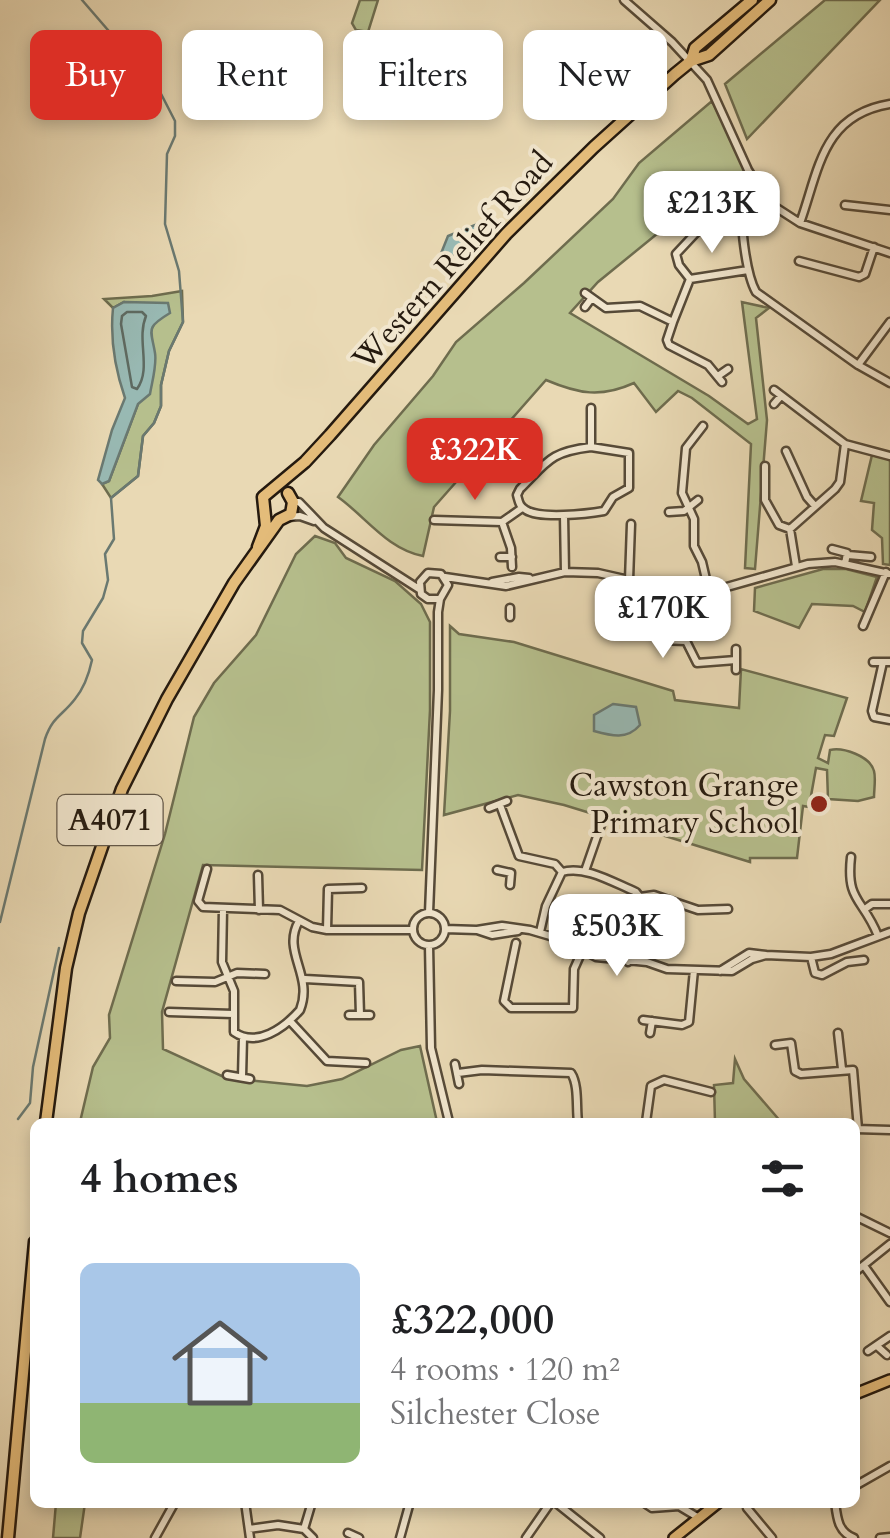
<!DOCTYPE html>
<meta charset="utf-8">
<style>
:root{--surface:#fff;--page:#f6f6f6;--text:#202124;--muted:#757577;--accent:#d93025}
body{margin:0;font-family:Cardo,serif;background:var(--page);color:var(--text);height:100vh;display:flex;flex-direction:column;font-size:38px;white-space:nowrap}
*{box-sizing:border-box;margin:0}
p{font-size:32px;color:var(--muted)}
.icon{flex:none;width:55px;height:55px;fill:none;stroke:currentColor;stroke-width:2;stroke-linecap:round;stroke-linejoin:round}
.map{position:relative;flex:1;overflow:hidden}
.side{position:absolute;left:30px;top:1118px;width:830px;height:390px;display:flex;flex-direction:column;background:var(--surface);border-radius:15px;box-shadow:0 5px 15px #0003}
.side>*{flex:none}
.guide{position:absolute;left:30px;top:30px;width:830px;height:90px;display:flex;gap:20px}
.price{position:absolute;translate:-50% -85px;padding:0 22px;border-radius:20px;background:#fff;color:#222;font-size:32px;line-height:65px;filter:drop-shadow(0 2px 5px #0008)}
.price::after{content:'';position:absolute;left:50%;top:60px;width:30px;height:22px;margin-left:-15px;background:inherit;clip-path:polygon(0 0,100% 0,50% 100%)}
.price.active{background:var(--accent);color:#fff}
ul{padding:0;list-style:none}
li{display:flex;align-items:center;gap:30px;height:250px;padding:0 50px}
li span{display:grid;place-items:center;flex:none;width:280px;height:200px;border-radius:15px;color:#555}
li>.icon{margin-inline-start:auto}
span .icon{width:120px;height:120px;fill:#fffc;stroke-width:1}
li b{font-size:42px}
h2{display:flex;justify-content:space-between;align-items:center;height:120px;padding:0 50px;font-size:42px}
.chip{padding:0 35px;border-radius:15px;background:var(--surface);box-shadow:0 5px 15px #0003;font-size:35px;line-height:90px}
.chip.active{background:var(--accent);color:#fff}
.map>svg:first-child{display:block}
.green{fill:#b6bf8d;stroke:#6e6c4e;stroke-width:2.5}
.water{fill:#98b9b3;stroke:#6a7971;stroke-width:2.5}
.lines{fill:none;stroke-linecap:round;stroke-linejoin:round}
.shore{stroke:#5e6a61;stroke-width:2.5}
.stream{stroke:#6a7971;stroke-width:2.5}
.minor-casing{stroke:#564a38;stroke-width:11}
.major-casing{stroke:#251a0f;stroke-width:14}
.highway-casing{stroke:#251a0f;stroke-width:15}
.minor{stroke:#f1e6ce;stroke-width:6}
.major{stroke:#e4bc7a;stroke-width:9}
.highway{stroke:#e4bc7a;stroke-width:10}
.poi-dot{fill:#8f2418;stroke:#f1e6ce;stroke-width:4}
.labels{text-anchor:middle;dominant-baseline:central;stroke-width:8;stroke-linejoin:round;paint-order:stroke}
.shield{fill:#f1e6ce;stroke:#625748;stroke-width:2.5}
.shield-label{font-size:30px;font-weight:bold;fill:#251a0f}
.street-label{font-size:32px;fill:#251a0f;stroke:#f1e6ce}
.poi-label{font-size:32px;fill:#251a0f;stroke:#f1e6ce;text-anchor:end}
</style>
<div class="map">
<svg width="890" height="1538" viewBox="0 0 890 1538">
<rect width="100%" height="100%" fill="#e9d9b4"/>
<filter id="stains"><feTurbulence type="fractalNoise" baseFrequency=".002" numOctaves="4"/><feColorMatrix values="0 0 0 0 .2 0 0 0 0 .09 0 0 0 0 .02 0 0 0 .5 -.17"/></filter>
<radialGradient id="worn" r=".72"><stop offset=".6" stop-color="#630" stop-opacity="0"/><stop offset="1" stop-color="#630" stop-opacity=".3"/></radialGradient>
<!-- green -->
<path class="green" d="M360,0H378L368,32L356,30L352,23Z
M825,0H880L747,139L725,84Z
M712,101L748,173L720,175L701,198L598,282L570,313L709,396L748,424L757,419L742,302L769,308L756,318L767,420L755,569L745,568L751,444L692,398L678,391L656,412L634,383C601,398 579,394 546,380L434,507L423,556C387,549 366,517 338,497L374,445L433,376L456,342L524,283L613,199L639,163Z
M182,291L183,322L169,351L161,385V406L154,423L143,436L138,476L111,498L102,484L109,481L138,404L151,330L155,322L124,302L113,308L104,299L152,296Z
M872,455L890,459V565L883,564L882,538L872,530L874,503L861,501Z
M315,536L335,543L346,558L395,581L421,604L430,622V710L422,870L203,865L162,1012L163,1049L226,1078L307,1086L342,1079L401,1050L420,1046L437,1122H80L93,1067L110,1038L109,1015L165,834L194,717L214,683L256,635L296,554Z
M823,569H846L877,577L865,612L853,606L812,604L799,628L754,611L755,588Z
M450,626L459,634L514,642L673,691L675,700L739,708L741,669L847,698L834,736L825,735L818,758L828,763L830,750C843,747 870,756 874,771C876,778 874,790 874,797L858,801L828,799L827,770L816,768L809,807L803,806L797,858H750V862L564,805L518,795L444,815L450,711Z
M735,1059L744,1079L781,1122H715L714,1085L733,1083Z
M56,1503H85L80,1538H53Z"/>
<!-- water -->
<path class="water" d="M480,223L483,226L455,255L445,258L440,256L448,236Z
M124,302L168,303L170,313C145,328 151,329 155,353C157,365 152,382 150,394L138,404L109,481L102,484L98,480L112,430L125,398C115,369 110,338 113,308Z
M613,704L636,707L640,725C627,740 612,736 594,731V715Z"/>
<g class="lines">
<!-- shore -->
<path class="shore" d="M127,312H142L146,316C136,340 152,368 137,389L132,387L121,324L122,316Z"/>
<!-- stream -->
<path class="stream" d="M0,922L45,739C53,716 62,716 75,699C84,688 89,674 92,660L82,643L83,631L103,598L108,580L105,554L114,539L111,498L138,476L143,436L154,423L161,406V385L169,351L183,322L179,271L165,224L167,154L175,136V121L158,88L82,0
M18,1119L30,1103L33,1067L59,948"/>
<defs>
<path id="minor" d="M624,0L672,42L707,80L748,170L769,203L800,223L890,253
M758,187C754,192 749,195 746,200C737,217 747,276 756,292L858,365L890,383
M845,205L890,210
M800,223C819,170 822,115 890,104
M799,261L859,277L865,274L874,247
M690,279L748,270
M585,293L606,308L640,306L673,322L690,279L679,265L676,254L706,222
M585,307L591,299
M673,322L667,340L669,345L708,365L722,382
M858,365L890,322
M718,376L728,369
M774,390L845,444L840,482L835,489L790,529L796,566
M774,404L781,396
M703,426L686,448L682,493L694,519V546L702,562L709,592
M503,436L537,471
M495,444L511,428
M845,444L890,456
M591,447L629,453V488L613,497L604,511C587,514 540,519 526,510C519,506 519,502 517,495L520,489C548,461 550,452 591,447Z
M591,447V408
M786,451L807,497L815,506
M765,466V500L779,525L790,529
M293,502H299L324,528L419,589
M669,512L684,511L698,500
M564,515L565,572
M288,517L300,516L314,521
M434,520L502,522L522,508
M502,522L511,548L512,567
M832,549L847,553L845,564
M848,555L871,557
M500,557H512
M445,577L506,586L565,572L598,573L629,580L665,596H674L709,592L808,564L835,562L890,574
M629,580L631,524
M492,582L519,577L529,578
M665,596L655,624L659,640L686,641L697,663L736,660
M510,608V617
M863,626L886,572
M873,662H890
M883,662L872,711L874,717L890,720
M736,670V649
M500,805L519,856L555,864L562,872
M489,808L507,801
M851,857C846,902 863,898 878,936
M207,869L198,901L203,907L280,910L312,927L327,930H413
M497,870L511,873L510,885
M585,871L601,825
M258,875L259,910
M640,897L654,895L698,910L728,909
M223,909L222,962L234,991V1032C257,1048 284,1028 300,1010C314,975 281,952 299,921
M865,909L872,904H890
M429,913L438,690V612L440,599L448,585L441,574L428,573L420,582L421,594L428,599H440
M413 929a16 16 0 1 1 32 0a16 16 0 1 1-32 0Z
M445,929L477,930L502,926L530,930L564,940L596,957L647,962L667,969L732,971L752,959L766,955L749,953L720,971
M327,930L328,889L362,888
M477,930L492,935L518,931
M540,932L546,906L562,872C585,865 614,883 636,892L640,897L628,962
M516,943L504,1001L511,1008H573L574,969L582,951
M429,945L431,1048L449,1122
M766,955L811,957L831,954L890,932
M811,957L815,973L822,975L847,962L864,960
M305,979L359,982L360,1015
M176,981L215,982L237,973L265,974
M169,1012L233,1014
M349,1015H370
M643,1020L682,1025L689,1022L694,970
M290,1021L327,1061L366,1063
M650,1033L652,1021
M838,1033L842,1069
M775,1045L791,1043L795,1071L801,1074L853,1070L858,1129
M455,1064L459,1084
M458,1073L482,1070L571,1073C579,1085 576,1108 578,1122
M227,1075L250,1079
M242,1077L243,1037
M646,1122L651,1086L664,1080L711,1092
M856,1129L890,1130
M855,1216L890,1233
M865,1267L890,1302
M855,1272L890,1244
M877,1346L887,1355
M868,1351L890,1336
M855,1486L890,1466
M245,1502L250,1538
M555,1502L600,1538
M643,1502L652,1508L679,1506L699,1518
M835,1502C837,1518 838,1532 854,1538
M747,1508L772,1538
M249,1529L278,1525L304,1529L312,1502
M304,1529L313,1538
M348,1533L359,1538
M155,1538L175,1502
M400,1538L410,1502
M526,1538L551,1502
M880,1538L890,1537"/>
<path id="major" d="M855,1394L890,1380
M674,1538L719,1502"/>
<path id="highway" d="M691,61L695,48L752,0
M258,547L266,526L263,497L305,462L330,435L506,234L594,147L675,74L691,61L709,55L770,0
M46,1122L66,968L79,913L122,789L167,699L234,583L279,520L291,514L293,502L288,493
M8,1538L35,1242"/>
</defs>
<!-- minor casing -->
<use href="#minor" class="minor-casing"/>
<!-- major casing -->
<use href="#major" class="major-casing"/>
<!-- highway casing -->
<use href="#highway" class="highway-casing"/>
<!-- minor -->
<use href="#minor" class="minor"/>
<!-- major -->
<use href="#major" class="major"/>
<!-- highway -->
<use href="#highway" class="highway"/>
</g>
<!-- markers -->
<circle class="poi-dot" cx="819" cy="804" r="10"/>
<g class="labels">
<!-- shield labels -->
<rect class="shield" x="57.5" y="795" width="105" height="50" rx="8"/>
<g class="shield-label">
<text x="110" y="820">A4071</text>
</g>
<!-- street labels -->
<g class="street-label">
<text transform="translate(453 261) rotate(-48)">Western Relief Road</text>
</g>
<!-- poi labels -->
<g class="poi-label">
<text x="799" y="786">Cawston Grange<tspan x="799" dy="37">Primary School</tspan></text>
</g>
</g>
<rect width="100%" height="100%" filter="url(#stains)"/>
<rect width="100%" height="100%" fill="url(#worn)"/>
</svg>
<b class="price" style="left:712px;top:256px">£213K</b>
<b class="price active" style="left:475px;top:503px">£322K</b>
<b class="price" style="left:663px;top:661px">£170K</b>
<b class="price" style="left:617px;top:979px">£503K</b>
<div class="guide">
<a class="chip active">Buy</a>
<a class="chip">Rent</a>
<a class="chip">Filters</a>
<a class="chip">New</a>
</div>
<section class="side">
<h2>4 homes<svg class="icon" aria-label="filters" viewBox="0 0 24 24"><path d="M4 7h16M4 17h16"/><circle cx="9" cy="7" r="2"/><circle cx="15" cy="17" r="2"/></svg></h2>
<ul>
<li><span style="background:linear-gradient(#a9c7e8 70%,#8fb573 0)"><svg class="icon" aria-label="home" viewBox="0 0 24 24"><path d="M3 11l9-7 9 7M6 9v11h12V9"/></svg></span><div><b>£322,000</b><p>4 rooms · 120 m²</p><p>Silchester Close</p></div></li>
</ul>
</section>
</div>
